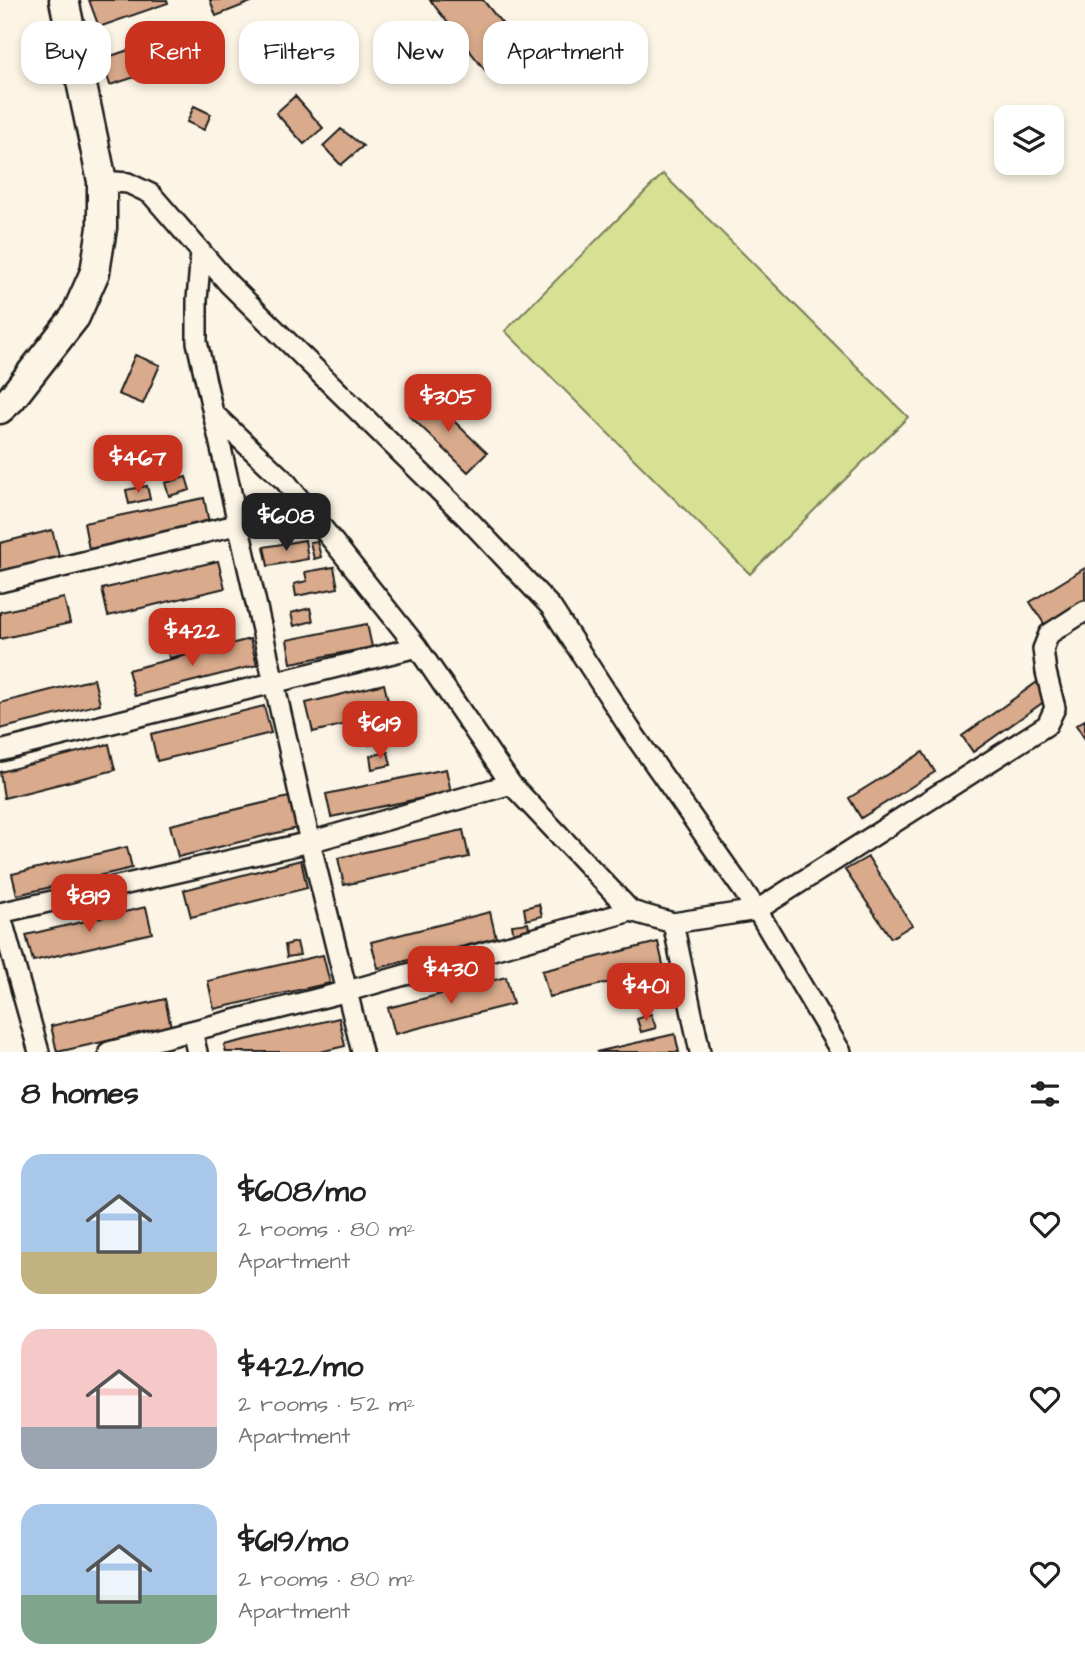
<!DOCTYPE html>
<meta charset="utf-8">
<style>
:root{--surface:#fff;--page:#f6f6f6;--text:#222;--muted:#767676;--accent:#c8321e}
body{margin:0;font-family:"Architects Daughter",sans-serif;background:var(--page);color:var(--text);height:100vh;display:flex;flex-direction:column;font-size:26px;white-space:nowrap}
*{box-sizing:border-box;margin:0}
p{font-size:23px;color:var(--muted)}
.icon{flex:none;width:38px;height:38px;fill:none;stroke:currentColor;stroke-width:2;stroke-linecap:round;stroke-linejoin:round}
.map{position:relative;height:1052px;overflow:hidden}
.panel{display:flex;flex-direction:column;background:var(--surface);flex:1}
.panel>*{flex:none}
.hud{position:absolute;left:21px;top:21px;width:700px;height:63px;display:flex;gap:14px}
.tools{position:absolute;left:994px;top:105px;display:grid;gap:14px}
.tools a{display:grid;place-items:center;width:70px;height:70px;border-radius:14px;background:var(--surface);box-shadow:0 4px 10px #0003;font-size:35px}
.price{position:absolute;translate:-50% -60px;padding:0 16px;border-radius:14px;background:var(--accent);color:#fff;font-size:23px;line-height:46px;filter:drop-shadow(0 2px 4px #0008)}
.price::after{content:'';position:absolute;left:50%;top:42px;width:21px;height:16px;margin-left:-10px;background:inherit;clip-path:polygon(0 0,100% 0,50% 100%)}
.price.on{background:#222;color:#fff}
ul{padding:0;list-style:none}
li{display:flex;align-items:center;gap:21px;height:175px;padding:0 21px}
li span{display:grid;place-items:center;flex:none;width:196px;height:140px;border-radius:21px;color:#555}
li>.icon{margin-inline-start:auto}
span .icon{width:84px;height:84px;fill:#fffc;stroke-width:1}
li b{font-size:30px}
h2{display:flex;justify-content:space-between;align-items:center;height:84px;padding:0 21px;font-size:30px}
.pill{padding:0 24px;border-radius:21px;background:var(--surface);box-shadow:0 4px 10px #0003;font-size:24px;line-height:63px}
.pill.on{background:var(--accent);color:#fff}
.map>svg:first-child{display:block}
.green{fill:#d6e194;stroke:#797e58;stroke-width:2}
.building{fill:#d9aa8b;stroke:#1c1c1c;stroke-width:2}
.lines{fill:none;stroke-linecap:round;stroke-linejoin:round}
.street-casing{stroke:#1c1c1c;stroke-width:24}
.secondary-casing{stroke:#1c1c1c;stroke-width:33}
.street{stroke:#fcf5e5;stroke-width:19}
.secondary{stroke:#fcf5e5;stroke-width:28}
</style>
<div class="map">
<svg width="1085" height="1052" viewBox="0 0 1085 1052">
<rect width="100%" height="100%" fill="#fcf5e5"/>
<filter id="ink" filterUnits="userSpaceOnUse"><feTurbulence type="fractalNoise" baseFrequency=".0143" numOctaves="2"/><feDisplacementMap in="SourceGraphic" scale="14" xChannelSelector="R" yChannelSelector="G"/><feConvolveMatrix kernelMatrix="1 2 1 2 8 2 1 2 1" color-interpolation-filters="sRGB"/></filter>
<g filter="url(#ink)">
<!-- green -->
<path class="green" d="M663,174L908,417L750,574L505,331Z"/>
<!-- building -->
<path class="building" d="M89,0H167L168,3L99,27Z
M210,0H256L216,16Z
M430,0H483L522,48L488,74Z
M167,37L176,64L110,85L102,59Z
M295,96L323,128L304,144L276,113Z
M194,106L211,114L204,130L187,122Z
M341,129L363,146L341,165L323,146Z
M135,355L160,365L143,404L118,394Z
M428,396L487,453L468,472L409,415Z
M186,477L190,490L169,496L165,483Z
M147,486L150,499L129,504L126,490Z
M204,498L209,523L89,549L84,523Z
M52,530L60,559L0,574V543Z
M305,540L308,559L268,566L264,547Z
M317,541L321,557L314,559L310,542Z
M218,561L225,588L108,616L102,589Z
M334,567L338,588L296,596L294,584L307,581L305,572Z
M1085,568V601L1045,625L1030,602Z
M64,598L70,623L0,639V612Z
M310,608L313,621L294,626L291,613Z
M181,610L185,626L163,632L159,616Z
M367,624L372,647L291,663L287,640Z
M250,639L257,665L135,696L128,670Z
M185,642L187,654L169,658L167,645Z
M94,679L100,704L0,729V703Z
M1040,680L1052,696L973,752L962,736Z
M384,684L391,713L313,732L306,703Z
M264,706L271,733L157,761L151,734Z
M1085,720V739L1076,725Z
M382,729L384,741L369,745L366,733Z
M109,744L115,770L4,798L0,772Z
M388,752L391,765L372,769L370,756Z
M923,752L935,772L861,818L849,798Z
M446,769L451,792L331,817L326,794Z
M289,797L297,828L178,857L170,825Z
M463,830L469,857L344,885L338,858Z
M127,847L132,868L17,895L12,874Z
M868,857L912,925L891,938L845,870Z
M301,860L307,888L191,917L184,890Z
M539,904L542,916L526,920L524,908Z
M146,907L152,933L33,961L26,935Z
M490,912L496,938L378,968L371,942Z
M528,923L530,933L514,936L512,925Z
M297,942L300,955L287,957L285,945Z
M658,942L664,969L549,997L542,971Z
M323,955L330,983L214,1009L208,981Z
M506,977L513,1004L395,1034L388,1008Z
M165,999L171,1027L57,1052L51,1026Z
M651,1014L656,1028L641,1032L637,1019Z
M339,1018L345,1046L320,1052H226L224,1045Z
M675,1034L679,1052H596Z"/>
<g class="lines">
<defs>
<path id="street" d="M102,181L128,183L151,194L229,284L467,518L551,607L630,729L757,910L841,1052
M201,252L197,300V342L310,842L362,1052
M213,413L286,482L417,647L511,784L631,911L673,923L700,1052
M0,582L306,508
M0,751L417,647
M0,913L310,842L511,784
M0,913L39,1052
M673,923L757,910L1047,725L1055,708L1046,672L1043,649L1049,634L1085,611
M192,1031L197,1052
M109,1052L348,991L631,911"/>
<path id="secondary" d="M0,409L11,399L75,317L95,272L102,228V181L64,0"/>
</defs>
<!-- street casing -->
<use href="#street" class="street-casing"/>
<!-- secondary casing -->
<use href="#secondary" class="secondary-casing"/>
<!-- street -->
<use href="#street" class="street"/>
<!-- secondary -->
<use href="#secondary" class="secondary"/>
</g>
</g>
</svg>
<div class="tools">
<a><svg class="icon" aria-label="layers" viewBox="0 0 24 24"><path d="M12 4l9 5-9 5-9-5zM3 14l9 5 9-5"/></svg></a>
</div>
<b class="price" style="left:448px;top:434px">$305</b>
<b class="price" style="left:138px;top:495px">$467</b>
<b class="price on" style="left:286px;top:553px">$608</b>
<b class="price" style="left:192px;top:668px">$422</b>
<b class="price" style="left:380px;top:761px">$619</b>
<b class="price" style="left:89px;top:934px">$819</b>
<b class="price" style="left:451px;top:1006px">$430</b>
<b class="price" style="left:646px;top:1023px">$401</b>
<div class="hud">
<a class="pill">Buy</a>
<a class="pill on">Rent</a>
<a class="pill">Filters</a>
<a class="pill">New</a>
<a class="pill">Apartment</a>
</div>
</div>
<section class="panel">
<h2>8 homes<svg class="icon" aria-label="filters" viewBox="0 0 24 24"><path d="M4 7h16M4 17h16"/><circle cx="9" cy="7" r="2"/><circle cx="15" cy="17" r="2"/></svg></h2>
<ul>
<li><span style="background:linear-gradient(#a9c7e8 70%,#c2b280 0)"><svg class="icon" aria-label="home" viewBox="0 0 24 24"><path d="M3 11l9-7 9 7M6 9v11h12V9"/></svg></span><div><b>$608/mo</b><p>2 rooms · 80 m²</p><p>Apartment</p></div><svg class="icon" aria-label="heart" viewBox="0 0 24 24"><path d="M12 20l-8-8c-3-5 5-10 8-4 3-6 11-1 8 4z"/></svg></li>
<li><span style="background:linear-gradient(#f6c9c9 70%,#9aa5b1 0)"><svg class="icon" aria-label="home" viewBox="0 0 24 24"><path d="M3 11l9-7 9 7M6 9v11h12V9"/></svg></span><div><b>$422/mo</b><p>2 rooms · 52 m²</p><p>Apartment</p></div><svg class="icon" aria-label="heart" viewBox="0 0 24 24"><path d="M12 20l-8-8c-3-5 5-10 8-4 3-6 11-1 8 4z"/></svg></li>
<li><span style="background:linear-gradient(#a9c7e8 65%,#7fa58c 0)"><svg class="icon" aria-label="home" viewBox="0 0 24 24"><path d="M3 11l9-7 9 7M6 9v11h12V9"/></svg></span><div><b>$619/mo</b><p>2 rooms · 80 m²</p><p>Apartment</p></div><svg class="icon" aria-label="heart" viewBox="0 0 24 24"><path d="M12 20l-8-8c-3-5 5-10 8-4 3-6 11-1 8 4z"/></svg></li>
</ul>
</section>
